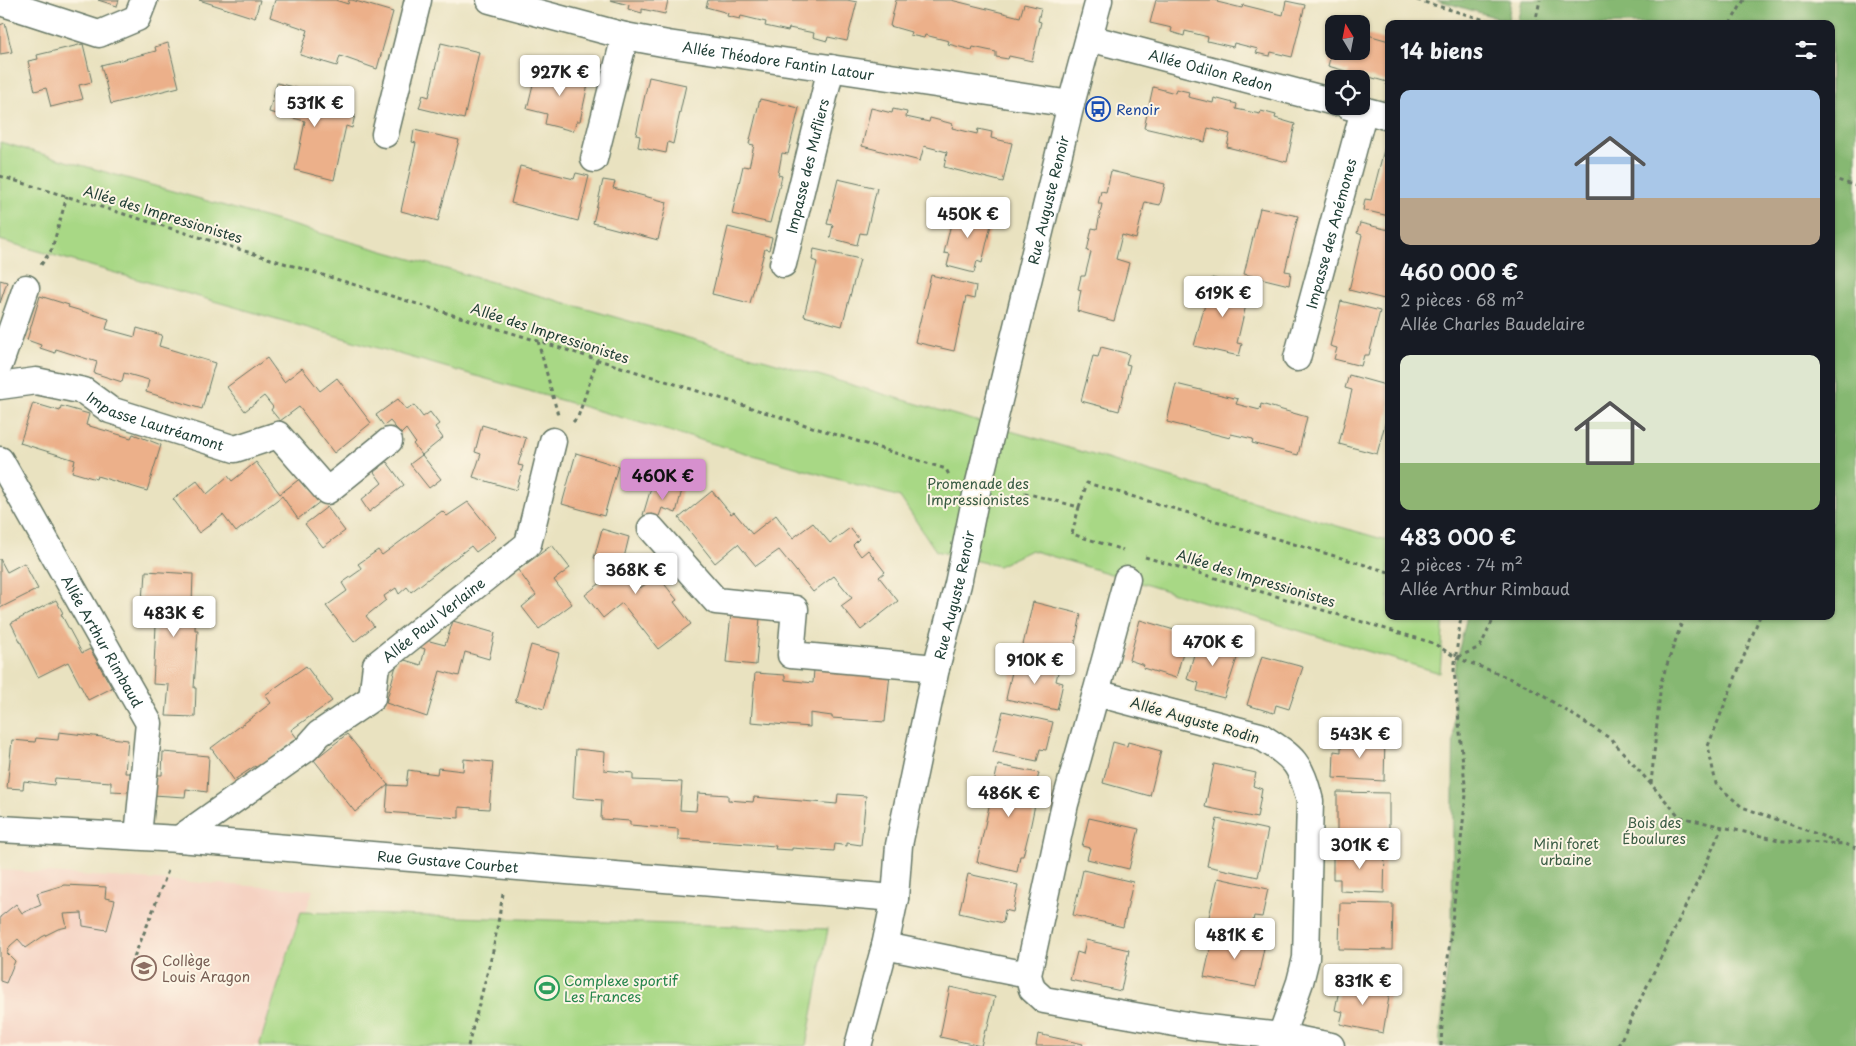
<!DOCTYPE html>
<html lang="fr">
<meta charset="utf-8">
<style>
:root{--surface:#171b24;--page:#20242c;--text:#f1f3f6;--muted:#9ea1a6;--accent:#d690ce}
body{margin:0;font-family:"Playpen Sans",sans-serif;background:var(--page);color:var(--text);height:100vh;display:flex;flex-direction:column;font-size:19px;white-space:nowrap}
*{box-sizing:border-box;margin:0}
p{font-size:16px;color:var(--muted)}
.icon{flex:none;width:28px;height:28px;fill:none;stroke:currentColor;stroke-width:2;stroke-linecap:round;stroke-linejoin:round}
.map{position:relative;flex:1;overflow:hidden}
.side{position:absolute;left:1385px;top:20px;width:450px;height:600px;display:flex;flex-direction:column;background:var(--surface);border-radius:10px;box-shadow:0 1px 4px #0004}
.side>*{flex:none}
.needle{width:32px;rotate:350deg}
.tools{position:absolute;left:1325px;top:15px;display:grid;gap:10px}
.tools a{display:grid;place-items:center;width:45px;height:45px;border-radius:10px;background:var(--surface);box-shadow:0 1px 4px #0004;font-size:25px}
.price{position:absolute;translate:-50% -42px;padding:0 11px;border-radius:5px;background:#fff;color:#222;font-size:16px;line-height:32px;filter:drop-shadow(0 1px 2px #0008)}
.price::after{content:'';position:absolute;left:50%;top:30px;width:15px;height:11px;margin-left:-8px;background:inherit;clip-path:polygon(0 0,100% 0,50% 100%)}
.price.on{background:var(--accent);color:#111}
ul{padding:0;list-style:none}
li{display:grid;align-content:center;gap:10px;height:265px;padding:0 15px}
li span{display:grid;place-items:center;height:155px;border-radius:10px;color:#555}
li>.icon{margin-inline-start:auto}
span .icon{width:90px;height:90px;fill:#fffc;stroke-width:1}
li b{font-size:21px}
h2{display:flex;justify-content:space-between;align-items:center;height:60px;padding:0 15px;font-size:21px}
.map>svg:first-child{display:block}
.built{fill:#f5d2c2}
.green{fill:#a8d885;stroke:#648a5c}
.forest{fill:#86b872;stroke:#527a53}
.building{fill:#ecb08a}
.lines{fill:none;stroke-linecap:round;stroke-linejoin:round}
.street-casing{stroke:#667765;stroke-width:29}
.path{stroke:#667765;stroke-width:3;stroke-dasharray:4 4;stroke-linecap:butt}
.street{stroke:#fff;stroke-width:26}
.labels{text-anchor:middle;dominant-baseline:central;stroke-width:4;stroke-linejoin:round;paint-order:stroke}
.street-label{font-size:14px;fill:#1f3d34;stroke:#fcf5e5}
.transit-label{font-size:14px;fill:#164399;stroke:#fcf5e5;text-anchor:start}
.park-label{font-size:14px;fill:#3a5c44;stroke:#fcf5e5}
.education-label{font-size:14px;fill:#785e54;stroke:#fcf5e5;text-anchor:start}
.leisure-label{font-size:14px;fill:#27864d;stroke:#fcf5e5;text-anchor:start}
</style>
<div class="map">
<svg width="1856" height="1046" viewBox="0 0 1856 1046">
<rect width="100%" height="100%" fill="#fcf5e5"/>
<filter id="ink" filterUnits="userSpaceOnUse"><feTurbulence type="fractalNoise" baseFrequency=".02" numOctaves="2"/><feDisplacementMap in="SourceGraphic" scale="10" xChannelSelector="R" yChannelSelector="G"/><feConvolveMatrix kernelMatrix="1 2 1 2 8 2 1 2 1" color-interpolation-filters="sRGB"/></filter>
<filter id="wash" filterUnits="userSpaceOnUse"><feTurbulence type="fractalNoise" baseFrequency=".0096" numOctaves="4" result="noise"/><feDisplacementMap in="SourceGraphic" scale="20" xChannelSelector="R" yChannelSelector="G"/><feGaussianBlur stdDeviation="1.12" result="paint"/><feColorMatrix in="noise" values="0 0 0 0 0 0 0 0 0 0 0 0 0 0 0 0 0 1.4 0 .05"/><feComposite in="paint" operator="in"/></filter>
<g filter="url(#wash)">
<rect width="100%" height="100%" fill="#e9e2c0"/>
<!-- built -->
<path class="built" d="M0,870L313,890L262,1046H0Z"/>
<!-- green -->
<path class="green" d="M0,142L780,364L1389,541V616H1444L1440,673L1031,550L998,566L936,551L900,497L0,240Z
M301,912L828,929L806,1046H259Z"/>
<!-- forest -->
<path class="forest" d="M1437,0H1511L1508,21Z
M1522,0H1856V1046H1439L1452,925L1454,670L1467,616H1831V24H1517Z"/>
<g id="blocks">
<!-- building -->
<path class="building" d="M98,0H119L117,6Z
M199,0H260L255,18Z
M275,0H335L348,4L349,0H352L393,12L377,69L340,56L337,66L300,55L308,30L270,17Z
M610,0H668L665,14L642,9V13L628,9L629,5Z
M708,0H847L857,2L847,41L828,37L827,41L813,37L814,33L789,28L788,31L765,26L766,22L741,16L740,19L727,16L728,13L706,7Z
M896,0H951L1020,17L1024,4L1041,8L1038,21L1041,22L1032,61L1009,56L1008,59L996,57V52L973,47L972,50L948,44L949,41L925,35L924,38L910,35L911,32L890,26Z
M1156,0H1218L1217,2L1242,8L1243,5L1283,15L1286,1L1305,5L1292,57L1271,52L1270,56L1256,53L1258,49L1234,43L1233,47L1207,41L1208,37L1185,31L1184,36L1171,32L1172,28L1150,23Z
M5,23L12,52L0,54V25Z
M1361,33L1389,41V86L1386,85L1387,82L1362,75L1361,79L1348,76L1349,72L1328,66L1333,47L1334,51H1361Z
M168,43L179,87L111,104L101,65L156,51L155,47Z
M441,43L479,52L464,119L419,108L423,95L429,97Z
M83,44L92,82L79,85L83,99L51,107L46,88L35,91L28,61L38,59L37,55Z
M552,66L590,75L580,121H577L573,131L545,124L547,114L527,109L536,72L550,76Z
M649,77L686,85L673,144L668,142L666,153L638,147L640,136L636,135Z
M277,83L343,100L340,112L355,115L352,128L346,126L334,180L295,170L305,121L269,112Z
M1153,87L1175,93L1176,89L1189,92L1188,97L1213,103L1214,98L1237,104L1236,109L1260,114L1261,111L1276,115L1275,118L1295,124L1287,162L1227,147L1230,134L1208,128L1205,142L1144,128Z
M760,99L799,108L788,154L782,153L778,175L782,176L770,223L732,214L743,166L749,167L754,145L749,144Z
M871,108L892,113L893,109L907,112L906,117L929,122L930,118L953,124L952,128L977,134L978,129L992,132L991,138L1012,143L1003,182L944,167L947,152L924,146L920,161L862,146Z
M414,130L459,140L438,221L401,211L416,143L412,142Z
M1385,146L1389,147V216L1363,210L1365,199L1371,200Z
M520,166L574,179L576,173L589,176L578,221L511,203Z
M1111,171L1165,184L1160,205L1145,202L1136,239L1122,235L1116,259L1129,263L1114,321L1077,311L1081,290L1078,289L1081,276H1085L1091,252L1087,251L1092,228L1097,229L1102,204H1098L1101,191L1106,192Z
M838,179L877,188L866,234L860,233L857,245L830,238L833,225L827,224Z
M603,180L615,182L613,188L667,202L658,240L593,223Z
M955,207L993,216L982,263L977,261L974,273L947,266L950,254L944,253Z
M1260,208L1298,216L1285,271L1291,272L1289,285L1244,274Z
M1360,223L1389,230L1388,300L1349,290L1362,235L1357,233Z
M728,227L772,238L769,250L765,249L750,303L712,294Z
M814,249L860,259L842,326L804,316L817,262L812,260Z
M931,275L976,286L974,299L966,297L954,351L915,342Z
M1212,278L1250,288L1237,343L1242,344L1239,356L1194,346Z
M0,280L7,282L0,303Z
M40,296L69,305L68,307L109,319L106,329L135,337L137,328L162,335L159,346L215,363L202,409L146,392L149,380L124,373L122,382L94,373L97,362L56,349L55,353L40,348L41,345L27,340Z
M1341,301L1380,311L1369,355H1364L1361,366L1334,359L1337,348L1330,346Z
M1101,347L1129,354L1126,364L1130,365L1119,411L1081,401L1093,356L1098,357Z
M267,358L284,382L302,368L320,391L337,378L371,423L334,453L299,407L280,421L271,410L273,407L264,396L245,411L227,387Z
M1349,375L1389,386V409L1377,454L1339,444L1352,390L1345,388Z
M1176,384L1238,399L1236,404L1260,410L1261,404L1307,417L1298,455L1252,443L1253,439L1231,434L1230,438L1167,422Z
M398,399L407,410L414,405L423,417L430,412L439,424L435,427L443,438L422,455L413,444L415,442L406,429L401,434L390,421L384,426L376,415Z
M33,403L60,411L61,406L89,414L86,425L131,438L133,434L161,445L147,491L97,476L96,479L72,472L75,460L20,443Z
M482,425L526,438L518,465L523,466L516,490L473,477L481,454L475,452Z
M576,453L618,466L604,516L562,504Z
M422,455L441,479L429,488L410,464Z
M256,462L280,494L302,477L321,501L298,519L282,496L236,532L223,515L199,533L173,499L197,481L207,494L228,476L232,481Z
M387,462L404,485L369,512L361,500L382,483L374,472Z
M669,482L683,486L676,513L662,508L658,519L643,515L651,488L666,493Z
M712,491L731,514L734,512L752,534L776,515L793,538L813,523L830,543L850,528L859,539L853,545L861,556L868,550L885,572L879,577L898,601L861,630L841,606L852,598L834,576L813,592L779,550L756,566L738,544L715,563L679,518Z
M468,502L496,537L476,552L471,546L411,592L407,587L399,594L396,588L384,596L386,600L366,616L374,626L354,642L326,606L347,591L342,583L362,569L358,564L378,550L382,555L442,511L447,516Z
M327,507L345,531L323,547L305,524Z
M602,529L629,537L622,566L640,588L658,576L677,600L674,602L691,624L658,649L622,603L603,618L585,595L622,566L594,558Z
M552,545L570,568L554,580L572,604L539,629L522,607L536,595L518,570Z
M0,559L7,572L24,563L38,589L0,608Z
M146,571L193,574L192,604H196L195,630H198L194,688H196L195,717L166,716L169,685L153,684L156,626H151L153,600H142L143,587H145Z
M56,600L63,613L61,614L82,653L90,649L112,688L88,700L68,662L38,677L11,623Z
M1033,602L1081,614L1072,659L1022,649Z
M731,614L760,618L756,665L726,662Z
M1140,620L1188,634L1176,678L1143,668L1144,665L1129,660Z
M453,621L495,633L489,659L465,652L459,676L440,671L427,717L386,703L398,658L421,665L425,649L419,647L422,639L445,645Z
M1199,637L1240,649L1224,698L1197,691L1199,683L1187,679Z
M531,645L559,653L544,709L518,701L515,702Z
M1262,656L1303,667L1289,709L1276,705L1274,713L1247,705Z
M1015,658L1059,668L1056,681L1063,683L1057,710L1006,699Z
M306,666L332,701L291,730L297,738L256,768L255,766L234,780L211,748L271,703L265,695Z
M814,669L890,674L885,722L832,718V716L810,713V727L751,722L755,673L785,675V680L813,683Z
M1003,711L1053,722L1046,750L1040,749L1037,761L993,752Z
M59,732L128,740L125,773H132L131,792L111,791V782L55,778L54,785L24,781L23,789L7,788L12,740L35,742L36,738L58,740Z
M347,734L388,785L406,786L408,770L437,774L438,768L463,771L464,759L493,762L489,809L459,807V818L386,812L388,785L355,812L314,760Z
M1341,737L1385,738L1384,781L1333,778L1334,751L1341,752Z
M1113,742L1127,746L1128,742L1161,751L1150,796L1103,783Z
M576,749L605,752L604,770L633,773V780L682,782L680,810L696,811L698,793L728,795V800L753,802L754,797L837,804L838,794L866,796L861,845L847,843V846L835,844L834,851L792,848V850L775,849L776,846L678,839V829L630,825V821L601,819L602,800L573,798Z
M163,752L209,756L207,792L186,789L185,797L153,795L155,775H162Z
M1214,764L1256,773L1253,786L1262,789L1257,818L1205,807Z
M998,765L1039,773L1035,789L1038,790L1031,824L1023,856H1020L1017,872L977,862Z
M1337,792L1389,793V839L1337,837Z
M1089,818L1139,829L1129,869L1087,859L1090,848L1082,846Z
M1217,819L1268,830L1258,877L1207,866Z
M1333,849L1385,851L1384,893L1340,891V879H1333Z
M1083,870L1133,882L1123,927L1073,915Z
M968,874L1018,885L1013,912L1005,910L1003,923L959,913Z
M1218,878L1268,889L1262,917L1254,916L1251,930L1208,921Z
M64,885L106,887L105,898L115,900L107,930L83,926L82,913L64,914L67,927L58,929L42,937L26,948L18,939L10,946L7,953L15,961L6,983L0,981V917L16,904L22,913L41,905L37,893Z
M1340,903L1393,904L1392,950L1339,949Z
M1214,932L1265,943L1256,987L1204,977Z
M1086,940L1129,950L1121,991L1070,980L1077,952L1083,954Z
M1341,980L1390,991L1383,1033L1340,1024L1343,1012L1335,1010Z
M950,987L995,997L987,1030H985L981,1046L940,1037Z
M1038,1034L1083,1044L1082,1046H1036Z"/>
</g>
</g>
<g filter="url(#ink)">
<use href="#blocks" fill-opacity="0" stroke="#667765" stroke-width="1"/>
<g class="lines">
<defs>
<g id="street">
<path id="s1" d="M490,0L625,36L668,44L1071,104"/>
<path d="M0,2L99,34L137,18L144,0"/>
<path id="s2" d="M1089,38L1334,102"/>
<path d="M1348,106L1389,117"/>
<path d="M385,134L418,0"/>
<path d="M594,159L625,36"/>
<path id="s3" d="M783,264L831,68"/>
<path id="s4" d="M1297,358L1364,110"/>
<path d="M0,363L26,288"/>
<path id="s5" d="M0,386L36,381L84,391L110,410L235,449L278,435L327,491L389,441"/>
<path id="s6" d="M0,460L149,723L138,836"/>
<path d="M651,528L716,601L795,609L791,655L936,668"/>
<path d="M1096,693L1127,579"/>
<path id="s7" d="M0,829L179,839L895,898"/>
<path id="s8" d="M179,839L306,749L319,734L372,698L376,665L528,544L553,441"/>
<path d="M885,946L1028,975L1032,989L1044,1000L1198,1027L1281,1036L1300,982L1306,958L1310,801C1300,761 1294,758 1260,736L1096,693L1065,804L1028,975"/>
<path d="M1281,1036L1331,1046"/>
<path id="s9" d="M858,1046L885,946L895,898L899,845L936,668L958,584L976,495L1071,104L1099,0"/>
</g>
</defs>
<!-- street casing -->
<use href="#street" class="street-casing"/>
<!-- path -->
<path class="path" d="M1417,0L1499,24
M1535,24L1540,0
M1730,24L1744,0
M0,176L538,341L946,469L950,477
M1831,178L1856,186
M41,265L52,249L67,196
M538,341L558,415
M573,422L578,417L597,360
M1004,501L1011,503L1025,493L1079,507L1072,534L1123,550
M1079,507L1087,483L1389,572
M1145,557L1433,643L1457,658L1497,673L1529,687L1611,739L1680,817L1783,841L1845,844L1856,848
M1760,616L1708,746L1716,784L1742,807L1839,842
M1458,657L1480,647L1495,616
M1651,784L1661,682L1684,616
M131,964L149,921L169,868
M468,1046L493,951L503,894
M1441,1046L1443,1004L1466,795L1454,670L1461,616
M1618,1046L1705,866L1722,827"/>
<!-- street -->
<use href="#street" class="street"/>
</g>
</g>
<!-- icons -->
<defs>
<symbol id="bus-ring" viewBox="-11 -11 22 22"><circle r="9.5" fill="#fcf5e5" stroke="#1a4fb4" stroke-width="1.5"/><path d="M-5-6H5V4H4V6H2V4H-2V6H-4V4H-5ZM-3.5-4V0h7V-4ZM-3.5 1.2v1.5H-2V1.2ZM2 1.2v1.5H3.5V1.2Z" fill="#1a4fb4"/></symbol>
<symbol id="school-ring" viewBox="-11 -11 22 22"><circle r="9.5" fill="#fcf5e5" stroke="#8d6e63" stroke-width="1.5"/><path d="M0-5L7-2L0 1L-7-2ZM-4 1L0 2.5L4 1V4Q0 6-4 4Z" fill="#8d6e63"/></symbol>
<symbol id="stadium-ring" viewBox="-11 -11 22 22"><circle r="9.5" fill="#fcf5e5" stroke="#2e9e5b" stroke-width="1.5"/><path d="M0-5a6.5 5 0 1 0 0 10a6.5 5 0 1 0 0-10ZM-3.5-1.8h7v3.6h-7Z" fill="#2e9e5b"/></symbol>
</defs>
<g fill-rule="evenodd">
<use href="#bus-ring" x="1084" y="95" width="28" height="28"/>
<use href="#school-ring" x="130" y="954" width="28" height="28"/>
<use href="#stadium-ring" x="533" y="974" width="28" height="28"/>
</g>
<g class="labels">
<!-- street labels -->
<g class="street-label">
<text stroke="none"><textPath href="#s1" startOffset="295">Allée Théodore Fantin Latour</textPath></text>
<text stroke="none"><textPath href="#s2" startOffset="126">Allée Odilon Redon</textPath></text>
<text stroke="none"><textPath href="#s3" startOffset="101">Impasse des Mufliers</textPath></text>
<text stroke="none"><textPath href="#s9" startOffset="868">Rue Auguste Renoir</textPath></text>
<text transform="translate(163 214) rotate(17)">Allée des Impressionistes</text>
<text stroke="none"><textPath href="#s4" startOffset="129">Impasse des Anémones</textPath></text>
<text transform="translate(550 333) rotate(18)">Allée des Impressionistes</text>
<text stroke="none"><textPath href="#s5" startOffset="164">Impasse Lautréamont</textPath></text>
<text transform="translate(1256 578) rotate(17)">Allée des Impressionistes</text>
<text stroke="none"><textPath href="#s9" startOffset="462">Rue Auguste Renoir</textPath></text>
<text stroke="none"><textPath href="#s8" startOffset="346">Allée Paul Verlaine</textPath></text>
<text stroke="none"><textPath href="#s6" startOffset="208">Allée Arthur Rimbaud</textPath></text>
<text transform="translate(1195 720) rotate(16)">Allée Auguste Rodin</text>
<text stroke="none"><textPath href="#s7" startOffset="449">Rue Gustave Courbet</textPath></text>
</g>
<!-- transit labels -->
<g class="transit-label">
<text x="1116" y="109">Renoir</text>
</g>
<!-- park labels -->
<g class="park-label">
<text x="978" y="483">Promenade des<tspan x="978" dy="16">Impressionistes</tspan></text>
<text x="1654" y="822">Bois des<tspan x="1654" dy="16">Éboulures</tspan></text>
<text x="1566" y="843">Mini foret<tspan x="1566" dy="16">urbaine</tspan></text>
</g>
<!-- education labels -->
<g class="education-label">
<text x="162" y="960">Collège<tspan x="162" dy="16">Louis Aragon</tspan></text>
</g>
<!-- leisure labels -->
<g class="leisure-label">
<text x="564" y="980">Complexe sportif<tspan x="564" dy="16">Les Frances</tspan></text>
</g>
</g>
</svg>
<div class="tools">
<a><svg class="needle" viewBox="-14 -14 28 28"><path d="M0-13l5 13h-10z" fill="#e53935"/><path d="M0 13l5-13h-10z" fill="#9ea1a6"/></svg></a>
<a><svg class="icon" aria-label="locate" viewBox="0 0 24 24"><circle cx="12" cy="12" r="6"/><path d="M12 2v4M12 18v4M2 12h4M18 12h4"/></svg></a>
</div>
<b class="price" style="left:560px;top:97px">927K €</b>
<b class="price" style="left:315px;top:128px">531K €</b>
<b class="price" style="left:968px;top:239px">450K €</b>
<b class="price" style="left:1223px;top:318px">619K €</b>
<b class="price on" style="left:663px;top:501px">460K €</b>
<b class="price" style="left:636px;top:595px">368K €</b>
<b class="price" style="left:174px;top:638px">483K €</b>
<b class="price" style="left:1213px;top:667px">470K €</b>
<b class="price" style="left:1035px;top:685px">910K €</b>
<b class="price" style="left:1360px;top:759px">543K €</b>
<b class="price" style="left:1009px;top:818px">486K €</b>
<b class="price" style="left:1360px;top:870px">301K €</b>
<b class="price" style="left:1235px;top:960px">481K €</b>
<b class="price" style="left:1363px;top:1006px">831K €</b>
<section class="side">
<h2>14 biens<svg class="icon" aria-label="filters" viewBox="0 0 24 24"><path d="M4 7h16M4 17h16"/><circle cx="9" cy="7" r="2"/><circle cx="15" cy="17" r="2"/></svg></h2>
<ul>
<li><span style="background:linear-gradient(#a9c7e8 70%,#b9a48a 0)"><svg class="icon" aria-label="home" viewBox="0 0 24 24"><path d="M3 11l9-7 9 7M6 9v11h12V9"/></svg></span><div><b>460 000 €</b><p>2 pièces · 68 m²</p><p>Allée Charles Baudelaire</p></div></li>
<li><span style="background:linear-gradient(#dfe7d0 70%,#8fb573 0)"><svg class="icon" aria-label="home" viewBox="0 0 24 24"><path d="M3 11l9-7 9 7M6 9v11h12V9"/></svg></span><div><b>483 000 €</b><p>2 pièces · 74 m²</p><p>Allée Arthur Rimbaud</p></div></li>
</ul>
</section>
</div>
